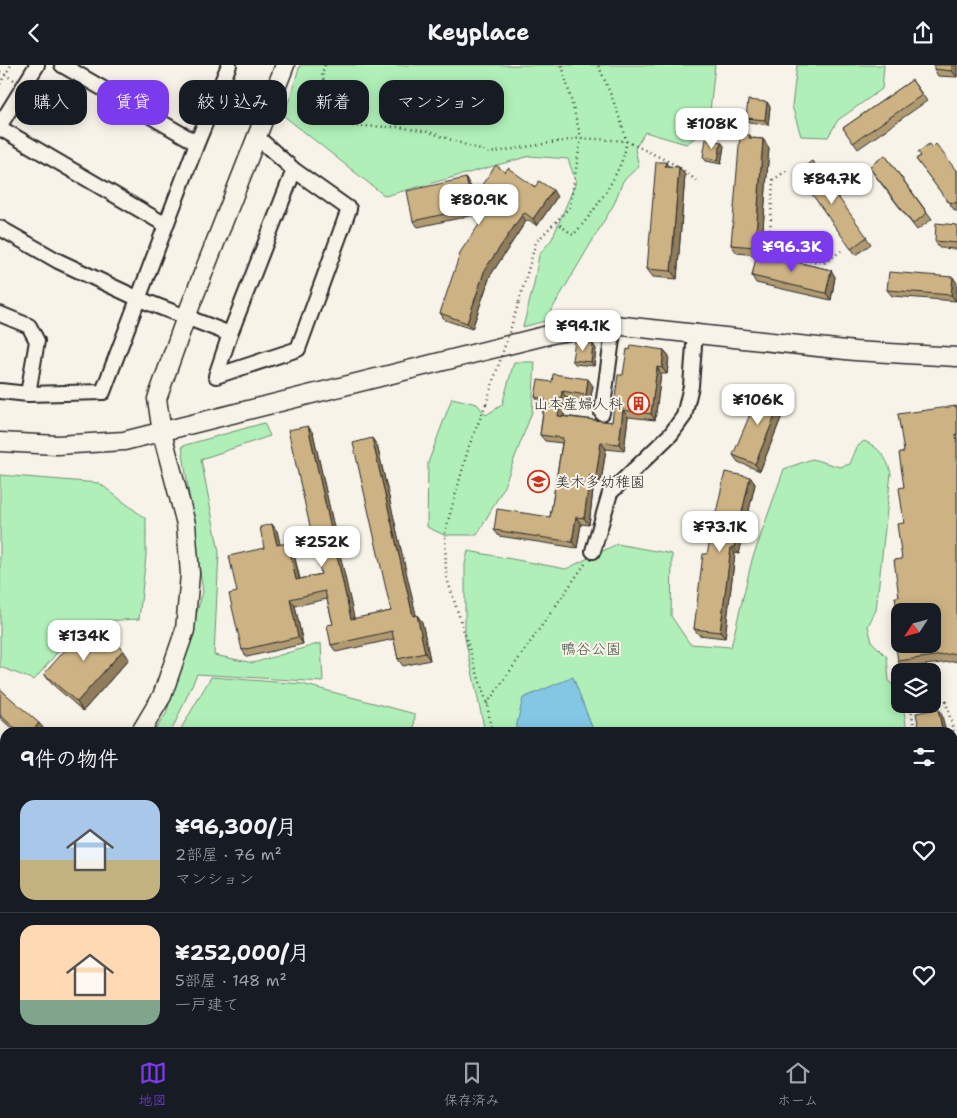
<!DOCTYPE html>
<html lang="ja">
<meta charset="utf-8">
<style>
:root{--surface:#171b24;--page:#242831;--text:#f1f3f6;--muted:#9ea1a6;--line:#363941;--accent:#7c3aed}
body{margin:0;font-family:"Shantell Sans","Klee One",sans-serif;background:var(--page);color:var(--text);height:100vh;display:flex;flex-direction:column;font-size:19px;white-space:nowrap}
*{box-sizing:border-box;margin:0}
p{font-size:16px;color:var(--muted)}
.icon{flex:none;width:28px;height:28px;fill:none;stroke:currentColor;stroke-width:2;stroke-linecap:round;stroke-linejoin:round}
.map{position:relative;flex:1;overflow:hidden}
.details{position:absolute;left:0px;top:662px;width:958px;height:321px;display:flex;flex-direction:column;background:var(--surface);border-radius:15px 15px 0 0;box-shadow:0 2px 12px #0003}
.details>*{flex:none}
.hud{position:absolute;left:15px;top:15px;width:500px;height:45px;display:flex;gap:10px}
.needle{width:32px;rotate:234deg}
.tools{position:absolute;left:891px;top:538px;display:grid;gap:10px}
.tools a{display:grid;place-items:center;width:50px;height:50px;border-radius:10px;background:var(--surface);box-shadow:0 2px 12px #0003;font-size:25px}
.price{position:absolute;translate:-50% -42px;padding:0 11px;border-radius:10px;background:#fff;color:#222;font-size:16px;line-height:32px;filter:drop-shadow(0 1px 2px #0008)}
.price::after{content:'';position:absolute;left:50%;top:30px;width:15px;height:11px;margin-left:-8px;background:inherit;clip-path:polygon(0 0,100% 0,50% 100%)}
.price.selected{background:var(--accent);color:#fff}
ul{padding:0;list-style:none}
li{display:flex;align-items:center;gap:15px;height:125px;padding:0 20px}
li+li{border-top:1px solid var(--line)}
li span{display:grid;place-items:center;flex:none;width:140px;height:100px;border-radius:15px;color:#555}
li>.icon{margin-inline-start:auto}
span .icon{width:60px;height:60px;fill:#fffc;stroke-width:1}
li b{font-size:21px}
h2{display:flex;justify-content:space-between;align-items:center;height:60px;padding:0 20px;font-size:21px}
.chip{padding:0 18px;border-radius:15px;background:var(--surface);box-shadow:0 2px 12px #0003;font-size:18px;line-height:45px}
.chip.selected{background:var(--accent);color:#fff}
header{display:flex;justify-content:space-between;align-items:center;height:65px;padding:0 20px;background:var(--surface);font-size:22px;font-weight:700}
.dock{display:flex;justify-content:space-around;align-items:center;height:70px;border-top:1px solid var(--line);background:var(--surface);font-size:14px;color:var(--muted)}
.dock a{display:grid;justify-items:center;gap:2px}
.dock .selected{color:var(--accent)}
.map>svg:first-child{display:block}
.green{fill:#b0f0b8;stroke:#6e8e72}
.water{fill:#83c7e4;stroke:#60899a}
.lines{fill:none;stroke-linecap:round;stroke-linejoin:round}
.minor-casing{stroke:#2b2b2b;stroke-width:18}
.tertiary-casing{stroke:#2b2b2b;stroke-width:21}
.path{stroke:#2b2b2b;stroke-width:2.5;stroke-dasharray:1 4;stroke-linecap:butt}
.minor{stroke:#f7f3e8;stroke-width:14}
.tertiary{stroke:#f7f3e8;stroke-width:18}
.path-bridge{stroke:#2b2b2b;stroke-width:2.5;stroke-dasharray:1 4;stroke-linecap:butt}
.wall{fill:#b09a72;stroke:#2b2b2b}
.shaded-wall{fill:#907d5c;stroke:#2b2b2b}
.building{fill:#cdb384;stroke:#2b2b2b}
.labels{text-anchor:middle;dominant-baseline:central;stroke-width:4;stroke-linejoin:round;paint-order:stroke}
.poi-label{font-size:15px;fill:#2b2b2b;stroke:#f7f3e8;text-anchor:end}
.park-label{font-size:15px;fill:#465247;stroke:#f7f3e8}
</style>
<header><svg class="icon" aria-label="back" viewBox="0 0 24 24"><path d="M15 5l-7 7 7 7"/></svg>Keyplace<svg class="icon" aria-label="share" viewBox="0 0 24 24"><path d="M12 15V3M7 8l5-5 5 5M5 13v7h14v-7"/></svg></header>
<div class="map">
<svg width="957" height="983" viewBox="0 0 957 983">
<rect width="100%" height="100%" fill="#f7f3e8"/>
<filter id="ink" filterUnits="userSpaceOnUse"><feTurbulence type="fractalNoise" baseFrequency=".02" numOctaves="2"/><feDisplacementMap in="SourceGraphic" scale="10" xChannelSelector="R" yChannelSelector="G"/><feConvolveMatrix kernelMatrix="1 2 1 2 8 2 1 2 1" color-interpolation-filters="sRGB"/></filter>
<g filter="url(#ink)">
<!-- green -->
<path class="green" d="M300,0H715L708,64L686,79L645,67L635,84L639,101L623,116L614,139L545,256L523,262L534,219L539,190L552,174L576,117L568,94L530,91L385,131L284,51Z
M797,0H884L882,24L838,55L828,72L801,71L792,41Z
M514,297H535L532,347L503,424L477,470H444L427,462L428,398L452,333L477,339L486,350L502,340Z
M264,358L270,371L201,394L219,487L214,590L253,598L321,578L323,617L197,609L171,667L153,668L166,649L203,527L182,381Z
M864,376C879,382 887,393 891,408L876,545L868,561L872,577L887,592L889,617L900,624V639H903L907,667H485L465,573V499L468,486L566,504L617,479L672,489L671,551L690,579L731,582L752,495L784,404L812,394L840,402L850,399L857,382Z
M0,410L99,418L146,454V491L139,554L83,557L34,615L0,602Z
M211,612L302,619L415,649L414,667H179Z
M953,776L957,787V894L953,900L954,961L957,983H894L890,979H952Z
M391,979H817L819,983H391Z"/>
<!-- water -->
<path class="water" d="M573,612L592,662L598,667H515L523,633Z
M476,979H746L747,983H485Z"/>
<g class="lines">
<defs>
<path id="minor" d="M62,0L197,78
M0,60L37,0
M0,63L166,160
M257,72L294,105L349,144L298,284L216,311L230,269L294,105
M0,163L58,196L139,234L230,269
M0,249L29,261L37,276L28,329
M0,326L28,329L103,327L197,78L229,0
M602,348L614,260
M593,486L610,428L671,369L684,351L691,321L695,267
M0,951L5,946
M265,979L268,983
M31,983L35,979
M99,983L104,979
M162,983L167,979
M224,983L229,979"/>
<path id="tertiary" d="M0,377L57,380L124,376L556,268L614,260L855,286L957,292
M140,668L162,631L185,565L190,509L186,459L162,368L157,334L186,252L285,0
M0,852L5,846"/>
</defs>
<!-- minor casing -->
<use href="#minor" class="minor-casing"/>
<!-- tertiary casing -->
<use href="#tertiary" class="tertiary-casing"/>
<!-- path -->
<path class="path" d="M325,0L322,8L329,47L351,61L398,62L429,67L489,88L581,73L626,76L678,101L698,117
M0,7L14,15
M0,19L11,0
M786,106L773,115L769,188L824,198L841,186
M556,157L573,170C591,152 626,102 626,77C626,65 604,12 598,0
M519,237L536,177L570,142L581,73L562,0
M486,339L469,381L445,467L446,510L487,639L492,668
M487,639L587,496
M915,668L911,643L946,637L957,680
M952,763L957,768
M301,979L305,983
M370,983L371,979"/>
<!-- minor -->
<use href="#minor" class="minor"/>
<!-- tertiary -->
<use href="#tertiary" class="tertiary"/>
<!-- path-bridge -->
<path class="path-bridge" d="M486,339L519,237"/>
</g>
<!-- wall -->
<path class="wall" d="M957,0V12L938,11L934,4Z
M912,15L927,36L858,84L843,63Z
M767,37L770,42L768,60L749,57L746,53Z
M750,70L752,73L763,74L769,83L761,189L831,205L835,212L831,235L756,218L752,211L757,190L737,188L731,180Z
M721,77L724,81L721,99L706,96L703,92Z
M932,83L955,104L957,105V146H955L916,94Z
M885,90L932,154L917,165L873,108Z
M812,96L871,179L856,190L797,108Z
M666,97L668,101L679,102L685,110L677,214L653,212L647,204Z
M505,107L557,132L537,161L529,155L526,156L490,211L472,264L445,255L440,248L488,147L418,162L413,156L470,120L473,132Z
M957,160V184L939,183L935,176Z
M953,212L956,236L892,231L887,225Z
M593,279L596,284L594,301L575,299L572,295Z
M630,285H664L669,291L667,309H661L655,355L628,352L624,386L606,384L601,417L594,416L589,460L581,459L577,483L499,471L494,465L550,452L562,378L545,376L540,370L544,339H540L535,332L593,321L590,336L566,333L564,351L612,357L623,310Z
M787,338L760,406L738,397L733,390Z
M956,341L957,342V596L902,603L898,596L900,568L899,532L904,458V387Z
M313,368L354,554L391,546L377,380L416,551L417,550L422,557L430,595L403,601L398,594L394,574L336,587L331,580L333,559L327,534L295,541L303,579L247,592L242,585L237,527L264,483L277,466L280,480L288,478L293,485L300,514L321,509Z
M750,412L755,419L739,489L735,488L725,573L699,570L694,564L707,489Z
M123,585L129,594L83,646L51,618L44,609Z
M0,624L44,664L41,668H17L0,653Z"/>
<!-- shaded-wall -->
<path class="shaded-wall" d="M952,0H957V12L952,6Z
M767,37L770,42L768,60L765,55Z
M763,74L769,83L761,191L755,182Z
M721,77L724,81L721,99L718,95Z
M679,102L685,110L677,214L671,206Z
M466,113L470,120L475,142L471,135Z
M553,125L557,132L537,161L533,154Z
M522,150L526,156L490,211L472,264L467,258L485,204Z
M831,205L835,212L831,235L826,228Z
M953,212L957,218L956,236L951,230Z
M593,279L596,284L594,301L591,297Z
M664,285L669,291L667,309L662,303Z
M657,302L661,309L655,355L651,349Z
M588,314L593,321L590,336L586,330Z
M562,326L566,333L563,357L558,351Z
M783,332L787,338L760,406L755,399Z
M623,345L628,352L624,386L619,379Z
M308,361L313,368L356,561L351,554Z
M372,373L377,380L418,558L413,551Z
M601,377L606,384L601,417L596,411Z
M590,410L594,416L589,460L584,453Z
M750,412L755,419L739,489L734,483Z
M576,452L581,459L577,483L572,477Z
M272,459L277,466L282,487L277,480Z
M288,478L293,485L301,522L296,515Z
M731,482L735,488L725,573L720,567Z
M290,534L295,541L303,579L298,572Z
M417,550L422,557L430,595L425,588Z
M123,585L129,594L83,646L77,637Z
M938,644L942,650L946,668H943Z
M39,658L44,664L41,668H31Z
M952,698L957,719V724L954,719L952,713Z
M5,732V747L3,750L0,746V738Z
M20,979H24L23,980V983H21L20,981Z
M88,979H91L90,983H89Z
M151,979H154L153,983H152Z
M214,979H218L216,983H214L213,981Z"/>
<!-- building -->
<path class="building" d="M934,0H952V6L934,4Z
M912,15L922,30L853,78L843,63Z
M748,35L767,37L765,55L746,53Z
M740,69L750,70L749,73L763,74L755,182L731,180Z
M706,74L721,77L718,95L703,92Z
M929,79L932,83L936,79L955,104L957,105V138L948,137L916,94L921,91L918,87Z
M885,90L927,148L913,159L869,102Z
M812,96L867,172L851,184L797,108Z
M656,97H666L665,101L679,102L671,206L647,204Z
M496,100L505,107L508,103L535,122L539,116L553,125L533,154L525,148L522,150L485,204L467,258L440,248L461,186L494,138L413,156L407,126L466,113L471,135Z
M936,158L957,160V178L935,176Z
M757,188L831,205L826,228L752,211Z
M889,207L953,212L951,230L887,225Z
M575,276L593,279L591,297L572,295Z
M631,280L664,285L662,303L657,302L651,349L623,345L619,379L601,377L596,411L590,410L584,453L576,452L572,477L494,465L497,444L550,452L563,373L540,370L545,334L535,332L538,315L552,317L553,309L588,314L586,330L562,326L558,351L612,357L618,310H623L627,284L630,285Z
M761,323L783,332L755,399L733,390Z
M956,341L957,345V369H956L957,377V588L898,596L894,569L900,568V579H932V546H900V568L895,532H899L894,495L902,494L897,459L904,458L899,423L904,422L899,388L904,387L898,349Z
M308,361L351,554L391,546L353,378L372,373L413,551L417,550L425,588L398,594L392,566L331,580L327,560L333,559L325,526L290,534L298,572L242,585L229,529L237,527L229,491L264,483L260,462L272,459L277,480L288,478L296,515L321,509L288,365Z
M725,407L750,412L734,483L731,482L720,567L694,564L703,489H707Z
M91,556L123,585L77,637L44,609Z
M0,624L39,658L31,668H20L0,650Z
M938,644L943,668H920L916,648Z
M0,704L5,709V732L0,738Z
M952,713L954,719L957,723V754L952,749Z
M5,975V979H20V981L21,983H0V979Z
M40,979H88L89,983H37L39,981Z
M109,979H151L152,983H106Z
M172,979H214L213,981L215,983H169Z
M234,979H253L257,983H230Z
M833,979H868L871,983H837Z"/>
</g>
<!-- icons -->
<defs>
<symbol id="building-ring" viewBox="-11 -11 22 22"><circle r="9.5" fill="#f7f3e8" stroke="#c8321e" stroke-width="1.5"/><path d="M-4-6H4V6H1V3H-1V6H-4ZM-2.5-4.3h1.7v1.8h-1.7ZM.8-4.3h1.7v1.8H.8ZM-2.5-1h1.7V.8h-1.7ZM.8-1h1.7V.8H.8Z" fill="#c8321e"/></symbol>
<symbol id="school-ring" viewBox="-11 -11 22 22"><circle r="9.5" fill="#f7f3e8" stroke="#c8321e" stroke-width="1.5"/><path d="M0-5L7-2L0 1L-7-2ZM-4 1L0 2.5L4 1V4Q0 6-4 4Z" fill="#c8321e"/></symbol>
</defs>
<g fill-rule="evenodd">
<use href="#building-ring" x="626" y="326" width="25" height="25"/>
<use href="#school-ring" x="526" y="404" width="25" height="25"/>
</g>
<g class="labels">
<!-- poi labels -->
<g class="poi-label">
<text x="623" y="339">山本産婦人科</text>
<text x="555" y="417" text-anchor="start">美木多幼稚園</text>
</g>
<!-- park labels -->
<g class="park-label">
<text x="591" y="584">鴨谷公園</text>
</g>
</g>
</svg>
<div class="tools">
<a><svg class="needle" viewBox="-14 -14 28 28"><path d="M0-13l5 13h-10z" fill="#e53935"/><path d="M0 13l5-13h-10z" fill="#9ea1a6"/></svg></a>
<a><svg class="icon" aria-label="layers" viewBox="0 0 24 24"><path d="M12 4l9 5-9 5-9-5zM3 14l9 5 9-5"/></svg></a>
</div>
<b class="price" style="left:712px;top:85px">¥108K</b>
<b class="price" style="left:832px;top:140px">¥84.7K</b>
<b class="price" style="left:479px;top:161px">¥80.9K</b>
<b class="price selected" style="left:792px;top:208px">¥96.3K</b>
<b class="price" style="left:583px;top:287px">¥94.1K</b>
<b class="price" style="left:758px;top:361px">¥106K</b>
<b class="price" style="left:720px;top:488px">¥73.1K</b>
<b class="price" style="left:322px;top:503px">¥252K</b>
<b class="price" style="left:84px;top:597px">¥134K</b>
<div class="hud">
<a class="chip">購入</a>
<a class="chip selected">賃貸</a>
<a class="chip">絞り込み</a>
<a class="chip">新着</a>
<a class="chip">マンション</a>
</div>
<section class="details">
<h2>9件の物件<svg class="icon" aria-label="filters" viewBox="0 0 24 24"><path d="M4 7h16M4 17h16"/><circle cx="9" cy="7" r="2"/><circle cx="15" cy="17" r="2"/></svg></h2>
<ul>
<li><span style="background:linear-gradient(#a9c7e8 60%,#c2b280 0)"><svg class="icon" aria-label="home" viewBox="0 0 24 24"><path d="M3 11l9-7 9 7M6 9v11h12V9"/></svg></span><div><b>¥96,300/月</b><p>2部屋 · 76 m²</p><p>マンション</p></div><svg class="icon" aria-label="heart" viewBox="0 0 24 24"><path d="M12 20l-8-8c-3-5 5-10 8-4 3-6 11-1 8 4z"/></svg></li>
<li><span style="background:linear-gradient(#ffd9b3 75%,#7fa58c 0)"><svg class="icon" aria-label="home" viewBox="0 0 24 24"><path d="M3 11l9-7 9 7M6 9v11h12V9"/></svg></span><div><b>¥252,000/月</b><p>5部屋 · 148 m²</p><p>一戸建て</p></div><svg class="icon" aria-label="heart" viewBox="0 0 24 24"><path d="M12 20l-8-8c-3-5 5-10 8-4 3-6 11-1 8 4z"/></svg></li>
</ul>
</section>
</div>
<nav class="dock">
<a class="selected"><svg class="icon" aria-label="map" viewBox="0 0 24 24"><path d="M3 6l6-2 6 2 6-2v14l-6 2-6-2-6 2zM9 4v14M15 6v14"/></svg>地図</a>
<a><svg class="icon" aria-label="saved" viewBox="0 0 24 24"><path d="M7 4h10v16l-5-4-5 4z"/></svg>保存済み</a>
<a><svg class="icon" aria-label="home" viewBox="0 0 24 24"><path d="M3 11l9-7 9 7M6 9v11h12V9"/></svg>ホーム</a>
</nav>
